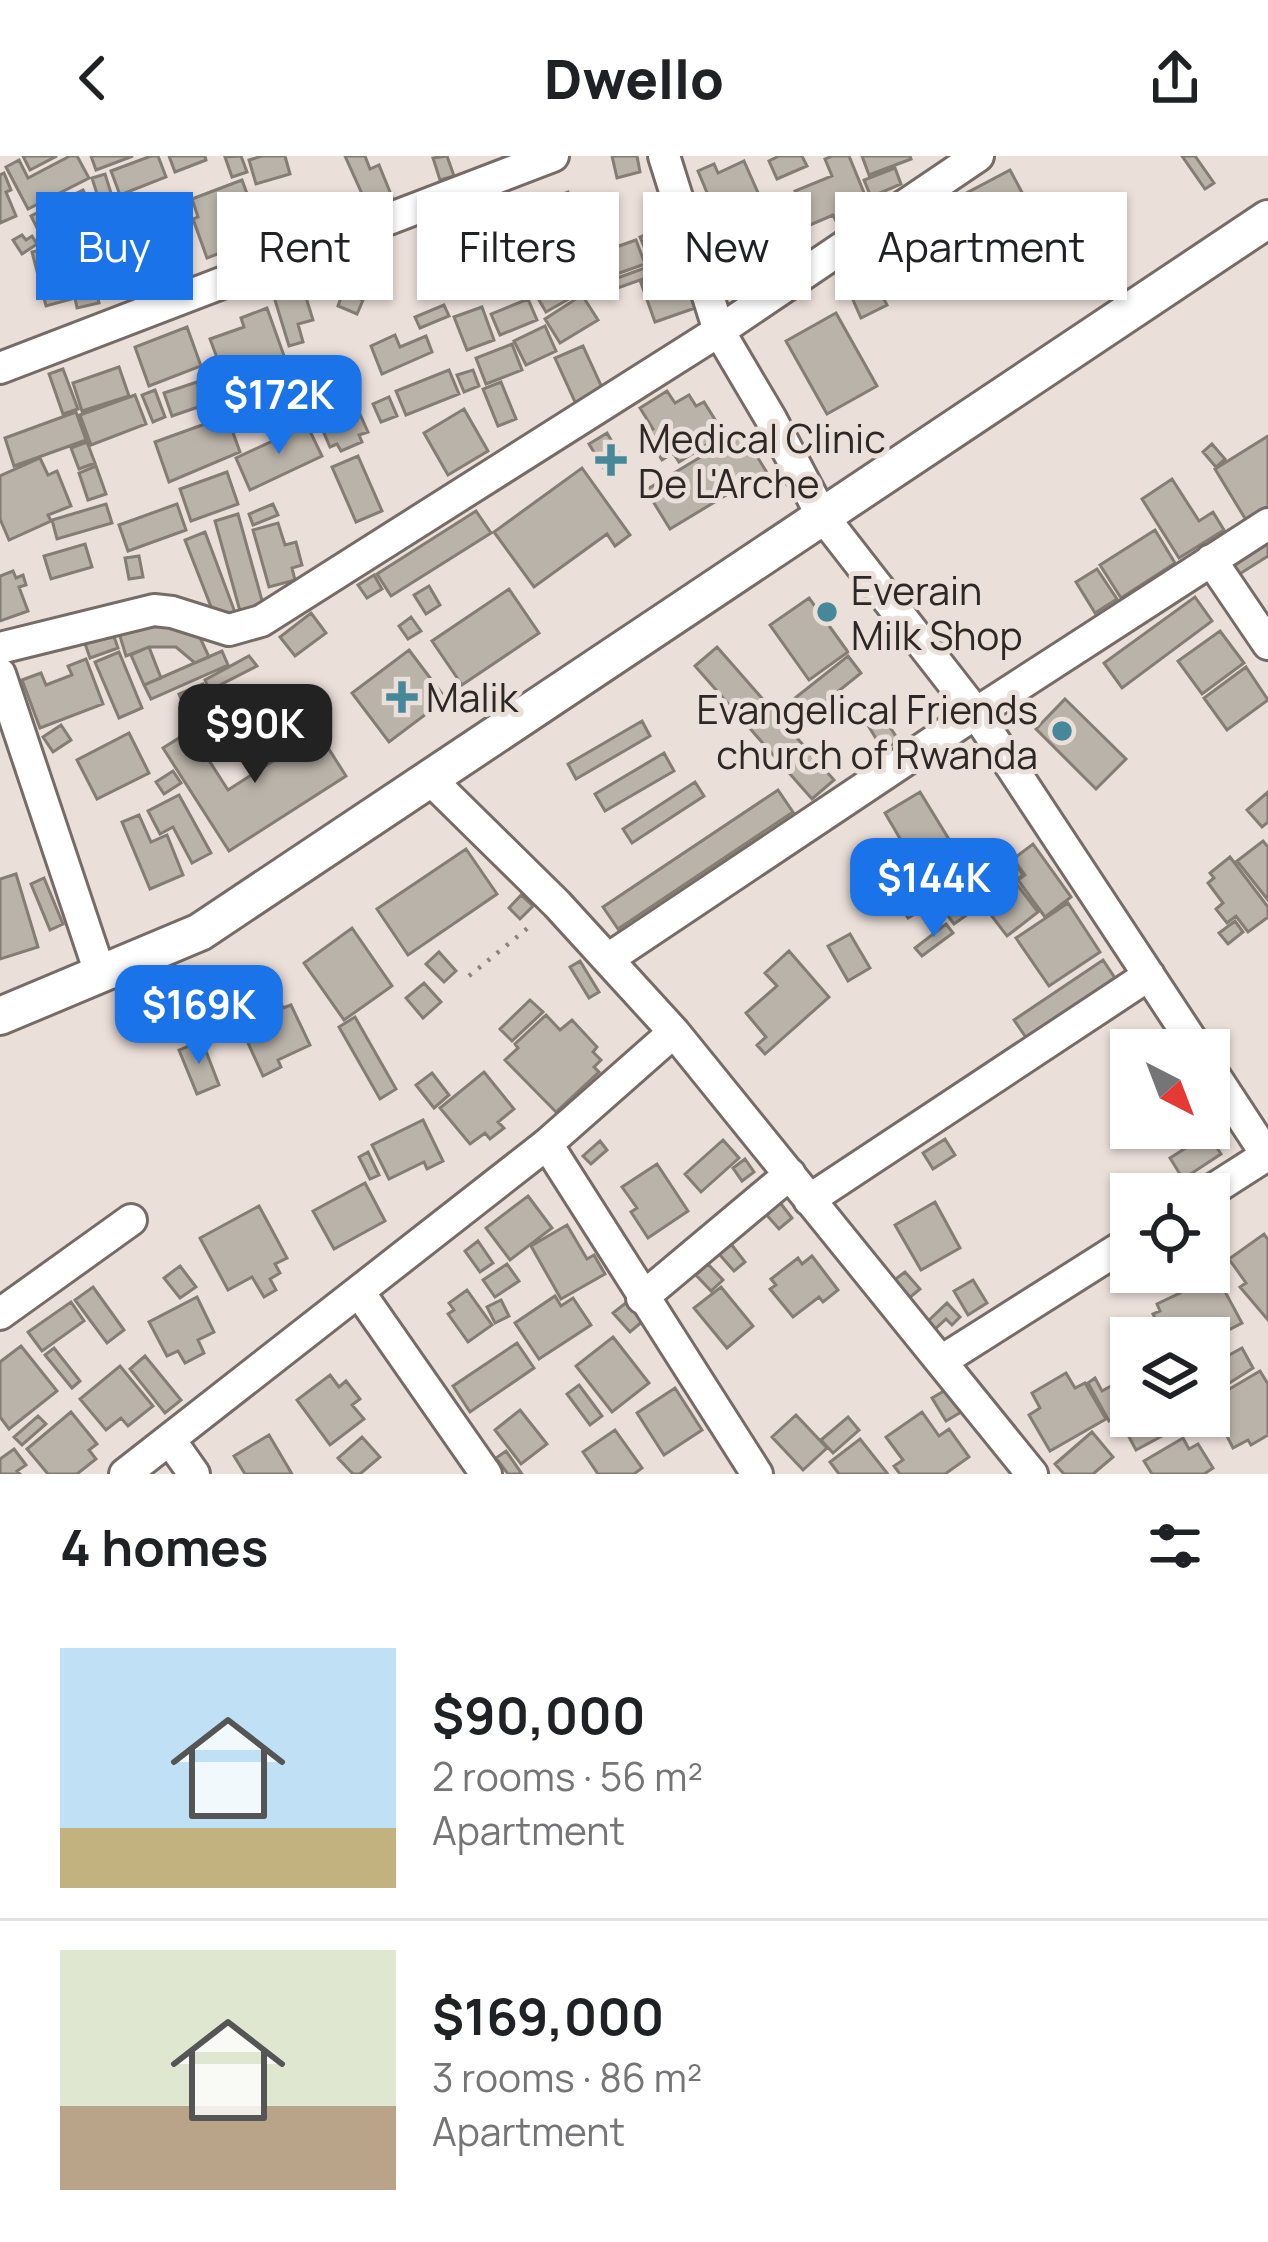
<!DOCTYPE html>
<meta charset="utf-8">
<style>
:root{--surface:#fff;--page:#f6f6f6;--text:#202124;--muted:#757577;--line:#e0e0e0;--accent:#1a73e8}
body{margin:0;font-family:Manrope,sans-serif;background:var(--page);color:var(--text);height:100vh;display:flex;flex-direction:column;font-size:45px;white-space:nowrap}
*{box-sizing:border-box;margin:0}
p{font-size:39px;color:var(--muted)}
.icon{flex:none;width:66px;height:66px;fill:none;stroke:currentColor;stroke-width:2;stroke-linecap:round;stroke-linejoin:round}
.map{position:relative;height:1318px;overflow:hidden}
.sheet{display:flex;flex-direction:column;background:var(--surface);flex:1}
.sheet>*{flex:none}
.banner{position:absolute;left:36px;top:36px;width:1197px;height:108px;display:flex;gap:24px}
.needle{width:78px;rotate:138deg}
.buttons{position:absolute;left:1110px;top:873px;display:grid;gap:24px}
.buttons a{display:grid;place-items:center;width:120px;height:120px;border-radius:0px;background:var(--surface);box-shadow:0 3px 9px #0004;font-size:60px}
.price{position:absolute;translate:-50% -102px;padding:0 27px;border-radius:24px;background:var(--accent);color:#fff;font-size:39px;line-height:78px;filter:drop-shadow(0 3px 6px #0008)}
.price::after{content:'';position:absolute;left:50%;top:72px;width:36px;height:27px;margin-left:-18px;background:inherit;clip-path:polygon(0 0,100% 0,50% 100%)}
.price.on{background:#222;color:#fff}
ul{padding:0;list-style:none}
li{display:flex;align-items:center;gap:36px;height:300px;padding:0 60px}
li+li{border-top:3px solid var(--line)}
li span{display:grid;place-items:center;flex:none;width:336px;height:240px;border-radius:0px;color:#555}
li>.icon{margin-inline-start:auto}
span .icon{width:144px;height:144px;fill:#fffc;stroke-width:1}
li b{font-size:51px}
h2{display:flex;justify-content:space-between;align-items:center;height:144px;padding:0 60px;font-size:51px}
.tag{padding:0 42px;border-radius:0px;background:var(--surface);box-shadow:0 3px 9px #0004;font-size:42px;line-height:108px}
.tag.on{background:var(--accent);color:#fff}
header{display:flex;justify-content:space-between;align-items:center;height:156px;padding:0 60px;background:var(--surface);font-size:54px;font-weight:800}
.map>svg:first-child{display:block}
.building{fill:#bab3a9;stroke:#847d74;stroke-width:3}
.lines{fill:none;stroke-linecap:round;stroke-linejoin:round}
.minor-casing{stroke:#766b66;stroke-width:36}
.tertiary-casing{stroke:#766b66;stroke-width:42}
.path{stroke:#8c837f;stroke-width:4.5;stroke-dasharray:3 9;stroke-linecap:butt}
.minor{stroke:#fff;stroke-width:30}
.tertiary{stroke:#fff;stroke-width:36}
.poi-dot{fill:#468899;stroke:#ebdfd9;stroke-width:4.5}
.labels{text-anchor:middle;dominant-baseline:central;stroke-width:10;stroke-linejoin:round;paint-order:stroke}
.poi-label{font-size:39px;fill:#2d2826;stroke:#ebdfd9;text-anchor:start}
</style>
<header><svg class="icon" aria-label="back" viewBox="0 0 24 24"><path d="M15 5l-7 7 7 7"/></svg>Dwello<svg class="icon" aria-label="share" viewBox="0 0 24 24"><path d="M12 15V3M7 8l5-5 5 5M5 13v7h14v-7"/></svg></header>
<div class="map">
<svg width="1268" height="1318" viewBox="0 0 1268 1318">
<rect width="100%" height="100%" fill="#ebdfd9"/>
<!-- building -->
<path class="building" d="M23,0H57L30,14Z
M70,0H77L89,22L28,53L6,11L19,4L28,22Z
M91,0H133L96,14Z
M151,0H158L166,21L120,39L111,15Z
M169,0H205L206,4L175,16Z
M241,0L247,16L232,21L225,1Z
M262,0H285L290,18L256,28L249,4Z
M345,0H365L370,13L379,9L392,41L368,51Z
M447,0L454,20L440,24L433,2Z
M612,0H637L640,16L617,22Z
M779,0H802L807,10L777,23L769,5Z
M832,0H849L867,44L851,51L854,57L836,65L833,59L810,69L795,35L832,20L825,3Z
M862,0H910L911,3L869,19Z
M1182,0H1195L1214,27L1205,33Z
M744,5L759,39L716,58L698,15L714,8L718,17Z
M895,12L901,28L871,41L864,24Z
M1010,14L1025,42L1016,48L1020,56L999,67L995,59L976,69L961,40Z
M4,17L11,34L6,36L16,60L0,67V19Z
M105,18L116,53L103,57L92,22Z
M242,24L259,70L239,78L243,88L207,102L193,63L198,61L192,43Z
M83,34L96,59L44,86L31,60Z
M568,36L589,91L562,102L559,96L537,105L523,68L549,58L544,46Z
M951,41L974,82L955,93L932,52Z
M776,48L790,81L764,91L767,99L750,106L733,67Z
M484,49L498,72L482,81L469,58Z
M726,58L740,95L727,100L713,63Z
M151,60L153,67L164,64L179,111L161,117L162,123L118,130L104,82L111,80L109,73Z
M657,74L665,94L648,100L640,81Z
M502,76L512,100L495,107L486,83Z
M22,79L26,84L32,80L37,88L22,98L13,84Z
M83,83L99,147L77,152L75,142L46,150L32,96Z
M636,84L645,108L608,121L599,97Z
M904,85L912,103L843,134L835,116Z
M589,101L602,124L546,156L533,134Z
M342,102L351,130L330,137L327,128L307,134L301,114Z
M656,108L660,117L612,134L609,125Z
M519,112L529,135L516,141L506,117Z
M681,113L695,152L655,166L641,127Z
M300,122L313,164L298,168L303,186L289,190L271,131Z
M874,123L887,149L861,162L849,135Z
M343,136L363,144L357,158L338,150Z
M582,139L598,164L560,187L545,163Z
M528,143L537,164L500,179L491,158Z
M444,149L449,160L420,172L415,161Z
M482,151L494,184L467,194L454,161Z
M267,152L288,211L236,230L243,249L225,255L216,230L226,226L210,183L244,171L241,162Z
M836,157L877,230L827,258L786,185Z
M545,170L556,195L526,209L514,185Z
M187,171L201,210L149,230L135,191Z
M395,179L400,191L426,180L432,196L382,218L371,190Z
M512,188L522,214L486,228L476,202Z
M583,190L604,236L576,248L555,202Z
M119,211L129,240L82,255L73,227Z
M63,213L78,253L63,258L49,218Z
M449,214L459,238L406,259L396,235Z
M473,214L479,230L464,236L457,219Z
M197,226L204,249L172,260L164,237Z
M501,226L516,263L498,270L483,233Z
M155,234L165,261L153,266L142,239Z
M667,235L675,247L689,239L696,250L704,246L719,270L708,277L713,285L679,306L673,297L662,304L646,277L653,273L640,252Z
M135,239L146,268L91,289L80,259Z
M389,241L397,260L381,266L373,248Z
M355,247L368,276L359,279L362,286L341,295L337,288L330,291L318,263Z
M464,253L488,295L448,319L424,277Z
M76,256L86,284L14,310L5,282Z
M227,260L240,296L169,326L155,286Z
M307,269L322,300L250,334L236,302Z
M742,276L766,315L670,373L646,334Z
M607,277L624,306L606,316L589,288Z
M1268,280V350L1246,364L1215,313Z
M87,286L95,307L79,313L71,292Z
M1212,288L1225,303L1216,311L1203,296Z
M358,300L382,355L356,366L332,311Z
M40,302L48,319L57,315L71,350L48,359L51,365L9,384L0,363V320Z
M96,310L106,338L88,344L79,317Z
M582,312L630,379L615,390L607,378L534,431L494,376Z
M227,316L238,348L191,365L180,333Z
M1172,323L1199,365L1213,356L1224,374L1179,402L1142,343Z
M106,348L112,367L57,383L52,364Z
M177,348L186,374L128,395L119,369Z
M273,348L278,359L253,369L249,358Z
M476,355L491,377L391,440L377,418Z
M238,358L263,448L240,455L215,365Z
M278,367L285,389L296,386L302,409L292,412L295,424L269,431L253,374Z
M1155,374L1175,407L1121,442L1100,409Z
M205,376L236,459L217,466L185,384Z
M1268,387V400L1238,419L1232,409Z
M85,388L92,411L51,423L44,400Z
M139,400L143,421L129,423L125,402Z
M1097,413L1117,443L1095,457L1076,426Z
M13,415L16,422L23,419L26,429L19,431L28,455L0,465V420Z
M374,419L382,433L367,442L358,429Z
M429,430L440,449L426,458L414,439Z
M509,433L539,477L462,529L432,485Z
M1195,441L1212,465L1122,532L1104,507Z
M809,442L848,496L809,524L770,469Z
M311,457L326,477L295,500L280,481Z
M411,461L421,475L408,483L399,470Z
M110,469L118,492L90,502L82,479Z
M155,470L197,475L209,501L195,507L176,491H149L126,500L119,477Z
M1220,475L1244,507L1202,538L1178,505Z
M149,491L161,522L144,529L131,499Z
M717,491L834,624L812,643L695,510Z
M409,494L446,543L389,586L352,537Z
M222,495L228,509L151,543L144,529Z
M119,496L142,552L119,562L95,506Z
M249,500L257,510L220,529L229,553L220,557L205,524Z
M848,500L861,517L804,563L790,546Z
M86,503L103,548L40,572L22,524L41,517L46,529L72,519L68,510Z
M1246,511L1268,544L1227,574L1204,542Z
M203,528L214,555L190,565L179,538Z
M1065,543L1126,603L1096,633L1036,573Z
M884,562L899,585L883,594L869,571Z
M642,565L650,580L576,623L568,608Z
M61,569L71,584L53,596L43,581Z
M190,575L228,634L318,576L346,620L229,695L163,592Z
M129,577L149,617L97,643L77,604Z
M664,597L674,615L605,655L595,638Z
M173,615L181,627L164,638L156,626Z
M695,626L704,640L632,687L623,673Z
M778,634L793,656L618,773L603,751Z
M920,636L958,698L922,720L885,657Z
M1268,636V666L1262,671L1247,654Z
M179,639L211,697L192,707L173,671L160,678L148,655Z
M139,659L151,686L167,679L183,719L150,733L122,666Z
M1263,685L1268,691V744L1237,705Z
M1033,688L1071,741L1045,761L1018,724L1025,719L1013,703Z
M466,693L497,738L408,799L377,753Z
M881,693L900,726L882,736L863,704Z
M1006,695L1023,719L954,768L937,745Z
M1230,701L1268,751V761L1248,776L1236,760L1227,767L1216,753L1223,747L1208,727L1214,722L1210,717Z
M16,718L38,791L0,803V723Z
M44,722L63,768L50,774L31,728Z
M1015,726L1038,756L1007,780L984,750Z
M915,730L928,750L908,762L896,742Z
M521,739L533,750L520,763L509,752Z
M1068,747L1100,796L1049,830L1016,782Z
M1235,765L1243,776L1228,788L1219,777Z
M946,768L953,777L922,800L915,792Z
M352,772L392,830L344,864L304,807Z
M850,778L870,812L848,825L828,790Z
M789,795L829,841L765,898L757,889L766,881L746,857L777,830L765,817Z
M439,796L456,815L444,826L426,808Z
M1103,804L1115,822L1027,883L1014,864Z
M580,805L599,836L589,842L570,811Z
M271,826L283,852L291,849L310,889L278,904L281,911L263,920L229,845Z
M424,827L441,846L423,862L406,842Z
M530,844L543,856L512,885L500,873Z
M546,859L560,874L572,864L597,891L593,896L601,904L594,911L599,916L556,956L505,904L518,892L515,888Z
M355,861L396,933L380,943L339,871Z
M202,885L219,929L197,938L179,894Z
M484,916L514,953L498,966L504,972L490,983L485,977L470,988L440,952Z
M432,917L449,939L434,952L416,929Z
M423,964L443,1005L427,1013L424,1006L389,1023L372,989Z
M1208,978L1221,998L1183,1023L1170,1002Z
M945,983L955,999L933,1013L923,997Z
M723,984L739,1002L701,1036L685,1018Z
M600,985L607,994L591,1008L583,1000Z
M368,996L379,1019L370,1023L359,1001Z
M745,1003L754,1016L742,1025L733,1012Z
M657,1008L688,1055L648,1082L631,1056L637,1052L622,1031Z
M365,1027L385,1065L334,1093L313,1055Z
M528,1040L552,1072L510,1104L486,1072Z
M778,1044L792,1062L779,1073L764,1056Z
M935,1046L960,1092L921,1114L895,1069Z
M259,1050L287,1102L275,1108L280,1117L270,1123L276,1134L264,1141L252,1121L228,1134L200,1082Z
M567,1069L587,1103L594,1099L605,1118L561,1143L531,1090Z
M1264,1078L1268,1084V1164L1240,1131L1246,1127L1229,1103Z
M478,1085L493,1107L480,1116L465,1095Z
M731,1088L745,1106L734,1115L719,1098Z
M812,1100L838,1134L823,1146L819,1141L793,1161L770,1133L776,1129L771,1123L798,1102L802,1108Z
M1209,1106L1242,1167L1209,1184L1165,1182L1153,1158L1160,1155L1157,1148L1180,1137L1170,1116H1209Z
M507,1108L519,1125L495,1141L483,1124Z
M708,1108L723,1124L711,1135L696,1119Z
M180,1110L196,1131L180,1142L164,1122Z
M905,1116L920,1133L908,1143L893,1125Z
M973,1124L987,1147L968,1159L954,1135Z
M93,1131L124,1174L107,1187L75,1144Z
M721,1131L753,1170L727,1192L694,1152Z
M467,1134L492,1169L468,1186L448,1158L454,1154L449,1147Z
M555,1140L561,1150L573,1142L591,1169L539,1203L515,1167Z
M197,1141L214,1176L198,1184L204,1197L185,1207L178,1195L167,1200L149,1166Z
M501,1144L509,1160L495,1167L487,1151Z
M71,1146L84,1165L42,1195L28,1176Z
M627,1146L643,1165L630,1176L613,1157Z
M947,1147L960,1161L952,1169L946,1163L934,1174L927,1166Z
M613,1181L649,1227L612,1256L576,1210Z
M517,1187L534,1212L470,1256L453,1230Z
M21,1190L57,1235L9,1273L0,1261V1206Z
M54,1192L80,1225L72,1232L45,1199Z
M1242,1192L1253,1212L1209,1240V1210Z
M145,1200L181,1244L165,1257L130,1213Z
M120,1210L153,1250L128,1270L121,1262L106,1274L80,1243Z
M1260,1215L1268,1228V1279L1251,1289L1248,1284L1233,1292L1209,1245Z
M1066,1217L1075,1232L1085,1227L1106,1263L1050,1295L1029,1259L1040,1252L1032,1237Z
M330,1219L339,1231L346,1225L360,1243L352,1249L364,1263L330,1289L297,1244Z
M1131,1219V1253L1109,1265L1088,1227L1095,1222L1102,1235Z
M579,1229L602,1260L590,1269L567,1238Z
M675,1232L702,1274L664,1299L637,1257Z
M949,1232L963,1255L946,1265L932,1242Z
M520,1254L547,1288L521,1308L495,1274Z
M1131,1255V1260H1187L1176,1266L1179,1271L1136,1294L1119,1262Z
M71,1256L97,1288L89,1294L96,1303L77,1318H48L27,1293Z
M922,1256L939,1280L949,1273L969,1301L945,1318H900L894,1310L903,1304L886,1281Z
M796,1259L827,1292L803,1314L772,1281Z
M38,1260L46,1268L22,1289L14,1281Z
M848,1261L859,1274L833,1297L821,1284Z
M615,1274L642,1312L634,1318H598L583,1296Z
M1092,1276L1113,1301L1093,1318H1064L1055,1308Z
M269,1279L292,1318H245L234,1300Z
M362,1281L380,1301L360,1318H353L338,1302Z
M1183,1282L1189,1293L1198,1288L1213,1312L1204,1318H1152L1144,1305Z
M860,1283L887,1317L885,1318H839L830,1306Z
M14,1293L26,1309L17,1315L20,1318H0V1303Z
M506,1295L522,1318H508L496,1302Z"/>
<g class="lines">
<defs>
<path id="minor" d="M664,0L719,175L771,263L821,358L976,557L1198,894
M0,212L553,0
M1211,404L1268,488
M0,492L154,454L172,456L229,474L261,465L719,175L978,0
M0,518L101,820
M431,624L557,748L674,876L1032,1318
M608,803L976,557L1268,368
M1209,911L1268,1001
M547,988L757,1318
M1206,1038L1267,999
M809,1044L1149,819
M359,1136L486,1318
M642,1142L790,1018
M0,1158L131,1064
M943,1204L1131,1085
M170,1284L194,1318
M125,1318L547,988L674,876"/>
<path id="tertiary" d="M0,860L200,776L1268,63"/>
</defs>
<!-- minor casing -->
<use href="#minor" class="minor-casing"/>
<!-- tertiary casing -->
<use href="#tertiary" class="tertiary-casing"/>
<!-- path -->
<path class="path" d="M469,820L534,767"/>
<!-- minor -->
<use href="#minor" class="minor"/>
<!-- tertiary -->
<use href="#tertiary" class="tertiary"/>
</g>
<!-- markers -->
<g class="poi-dot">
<path d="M605 286h12v12h12v12h-12v12h-12v-12h-12v-12h12z"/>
<circle cx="827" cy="456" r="12"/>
<path d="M396 523h12v12h12v12h-12v12h-12v-12h-12v-12h12z"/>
<circle cx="1062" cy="575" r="12"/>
</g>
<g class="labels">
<!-- poi labels -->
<g class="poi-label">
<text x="638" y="282">Medical Clinic<tspan x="638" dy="45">De L'Arche</tspan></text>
<text x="851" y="434">Everain<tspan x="851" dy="45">Milk Shop</tspan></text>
<text x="426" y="541">Malik</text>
<text x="1038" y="553" text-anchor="end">Evangelical Friends<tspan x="1038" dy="45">church of Rwanda</tspan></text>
</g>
</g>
</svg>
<div class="buttons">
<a><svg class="needle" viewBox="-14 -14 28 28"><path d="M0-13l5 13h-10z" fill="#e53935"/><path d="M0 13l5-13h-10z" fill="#757577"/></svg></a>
<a><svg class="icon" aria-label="locate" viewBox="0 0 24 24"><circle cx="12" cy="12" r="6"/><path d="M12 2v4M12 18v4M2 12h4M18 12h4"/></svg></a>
<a><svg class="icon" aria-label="layers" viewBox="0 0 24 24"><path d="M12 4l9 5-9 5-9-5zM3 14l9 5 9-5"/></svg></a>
</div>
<b class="price" style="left:279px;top:301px">$172K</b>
<b class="price on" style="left:255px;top:630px">$90K</b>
<b class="price" style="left:934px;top:784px">$144K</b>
<b class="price" style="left:199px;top:911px">$169K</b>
<div class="banner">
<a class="tag on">Buy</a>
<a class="tag">Rent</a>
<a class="tag">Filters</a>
<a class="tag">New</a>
<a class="tag">Apartment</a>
</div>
</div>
<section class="sheet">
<h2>4 homes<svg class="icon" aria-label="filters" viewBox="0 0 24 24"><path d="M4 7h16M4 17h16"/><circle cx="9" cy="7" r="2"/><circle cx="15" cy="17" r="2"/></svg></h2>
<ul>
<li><span style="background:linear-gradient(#bfe0f5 75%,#c2b280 0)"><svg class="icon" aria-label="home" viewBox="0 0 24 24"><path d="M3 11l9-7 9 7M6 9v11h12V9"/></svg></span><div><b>$90,000</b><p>2 rooms · 56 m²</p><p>Apartment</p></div></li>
<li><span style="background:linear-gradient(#dfe7d0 65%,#b9a48a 0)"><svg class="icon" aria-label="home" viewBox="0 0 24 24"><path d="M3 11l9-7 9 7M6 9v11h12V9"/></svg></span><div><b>$169,000</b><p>3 rooms · 86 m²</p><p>Apartment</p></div></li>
</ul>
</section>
